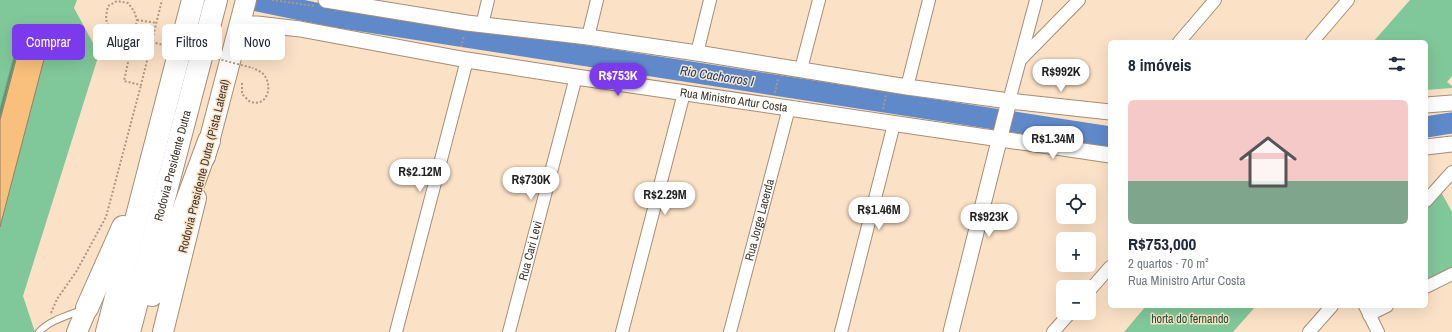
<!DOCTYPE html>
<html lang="pt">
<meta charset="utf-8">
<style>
:root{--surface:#fff;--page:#f6f6f7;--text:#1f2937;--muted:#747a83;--accent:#7c3aed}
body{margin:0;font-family:"Archivo Narrow",sans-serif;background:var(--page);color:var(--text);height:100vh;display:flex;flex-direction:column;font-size:15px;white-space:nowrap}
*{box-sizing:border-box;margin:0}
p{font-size:13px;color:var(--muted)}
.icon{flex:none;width:22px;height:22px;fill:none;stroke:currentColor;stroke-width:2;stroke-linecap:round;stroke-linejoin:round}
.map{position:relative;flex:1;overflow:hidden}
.drawer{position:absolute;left:1108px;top:40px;width:320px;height:268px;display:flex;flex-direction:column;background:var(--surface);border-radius:6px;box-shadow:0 4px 16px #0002}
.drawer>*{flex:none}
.guide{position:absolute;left:12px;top:24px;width:380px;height:36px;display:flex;gap:8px}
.buttons{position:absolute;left:1056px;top:184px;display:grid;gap:8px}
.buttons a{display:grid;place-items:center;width:40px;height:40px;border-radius:6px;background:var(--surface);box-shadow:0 4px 16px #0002;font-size:20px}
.price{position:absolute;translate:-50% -34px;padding:0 9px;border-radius:14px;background:#fff;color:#222;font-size:13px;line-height:26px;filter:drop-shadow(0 1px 2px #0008)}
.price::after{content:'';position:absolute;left:50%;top:24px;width:12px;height:9px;margin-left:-6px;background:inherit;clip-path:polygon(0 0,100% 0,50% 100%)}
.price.selected{background:var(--accent);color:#fff}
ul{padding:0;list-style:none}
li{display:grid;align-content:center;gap:8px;height:212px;padding:0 20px}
li span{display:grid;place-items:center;height:124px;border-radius:6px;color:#555}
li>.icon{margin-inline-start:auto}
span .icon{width:72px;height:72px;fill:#fffc;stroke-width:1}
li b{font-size:17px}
h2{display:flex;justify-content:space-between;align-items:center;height:48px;padding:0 20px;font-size:17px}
.chip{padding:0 14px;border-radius:6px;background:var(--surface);box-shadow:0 4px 16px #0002;font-size:14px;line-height:36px}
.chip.selected{background:var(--accent);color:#fff}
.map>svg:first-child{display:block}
.green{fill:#80c899}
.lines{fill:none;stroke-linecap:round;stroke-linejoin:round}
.river{stroke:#5f89c9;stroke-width:21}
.building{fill:#f9bf7c;stroke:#967f66;filter:url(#shadow)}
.service-casing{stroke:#a68e75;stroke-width:8}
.minor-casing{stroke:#a68e75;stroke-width:14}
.tertiary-casing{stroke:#a68e75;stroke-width:17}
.trunk-casing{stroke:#a68e75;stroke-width:22}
.motorway-casing{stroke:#a68e75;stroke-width:24}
.path{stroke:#ac9985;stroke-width:2;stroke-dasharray:2 2;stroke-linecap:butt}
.service{stroke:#fff;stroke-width:6}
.minor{stroke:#fff;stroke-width:12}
.tertiary{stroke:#fff;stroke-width:15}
.trunk{stroke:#fff;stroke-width:20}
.motorway{stroke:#fff;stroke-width:22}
.path-bridge{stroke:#ac9985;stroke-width:2;stroke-dasharray:2 2;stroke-linecap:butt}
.labels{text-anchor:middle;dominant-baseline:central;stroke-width:3;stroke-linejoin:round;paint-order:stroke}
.street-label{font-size:12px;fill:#3f362b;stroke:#fbe1c6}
.park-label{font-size:12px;fill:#1e5735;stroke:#fbe1c6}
.water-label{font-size:13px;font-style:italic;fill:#0e4591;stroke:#fbe1c6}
</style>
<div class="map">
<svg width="1452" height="332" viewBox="0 0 1452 332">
<defs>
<filter id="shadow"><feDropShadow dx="-3.5" dy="3.5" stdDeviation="0" flood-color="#0004"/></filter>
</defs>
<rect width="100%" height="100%" fill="#fbe1c6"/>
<!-- green -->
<path class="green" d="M0,0H77L74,8L99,54L23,296L35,332H0Z
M1410,0H1452V76L1447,82L1452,86V88L1426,90V42H1373Z
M1439,188L1452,212V268L1426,282V204Z
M1146,306H1256L1233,332H1124Z"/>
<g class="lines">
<!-- river -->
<path class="river" d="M253,0L330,16L1110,137
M1426,127L1452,123"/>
</g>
<!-- building -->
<path class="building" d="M22,37L48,44L0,227V120Z"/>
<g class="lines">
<defs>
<path id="service" d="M39,332C50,320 67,316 82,310"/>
<g id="minor">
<path d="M482,25L488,0"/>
<path d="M588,37L597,0"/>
<path d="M1179,42L1215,0"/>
<path d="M1312,42L1348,0"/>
<path d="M697,53L710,0"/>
<path d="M1021,59L1079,0"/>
<path d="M801,69L819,0"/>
<path d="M907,87L929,0"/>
<path d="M1009,101L1036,0"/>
<path d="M1426,201L1452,172"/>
<path d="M1426,287L1452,274"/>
<path d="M1089,291L1110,267"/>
<path d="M1365,306L1378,332"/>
<path d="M1369,315L1387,306"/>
<path d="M396,332L467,60"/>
<path id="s1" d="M509,332L576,77"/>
<path d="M622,332L684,93"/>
<path id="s2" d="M730,332L789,108"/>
<path d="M841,332L894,124"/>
<path d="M1053,332L1070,313"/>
<path d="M1309,332L1332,306"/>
</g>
<g id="tertiary">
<path d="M326,0L467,23L588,37L697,53L907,87L1009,101L1110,112"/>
<path id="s3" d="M240,24H257L300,29L467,60L576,77L1110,155"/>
<path d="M1426,105L1452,103"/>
<path d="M1426,147L1452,144"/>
<path d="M951,332L1009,101"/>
</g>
<path id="trunk" d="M205,157L246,0
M77,332L87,308
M163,332L196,198"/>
<g id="motorway">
<path d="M152,295L209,141"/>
<path d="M87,308L123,227"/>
<path d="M107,332L193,0"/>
<path id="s4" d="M129,332L216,0"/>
</g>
</defs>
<!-- service casing -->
<use href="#service" class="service-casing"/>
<!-- minor casing -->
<use href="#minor" class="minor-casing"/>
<!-- tertiary casing -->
<use href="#tertiary" class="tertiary-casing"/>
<!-- trunk casing -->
<use href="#trunk" class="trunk-casing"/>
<!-- motorway casing -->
<use href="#motorway" class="motorway-casing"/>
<!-- path -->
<path class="path" d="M272,0L315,6
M137,20L157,23
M113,32C105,22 105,19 108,6L117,1L128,3L134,11L137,20L124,81L141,85L162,0
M461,47L464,36
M242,83V94C244,96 247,99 249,101C266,109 274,87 264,75C262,72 257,70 253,68
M775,93L778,79
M883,109L886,95
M51,313L57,299L76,272L106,217L141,85"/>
<!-- service -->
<use href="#service" class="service"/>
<!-- minor -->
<use href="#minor" class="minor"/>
<!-- tertiary -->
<use href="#tertiary" class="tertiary"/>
<!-- trunk -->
<use href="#trunk" class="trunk"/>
<!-- motorway -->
<use href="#motorway" class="motorway"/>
<!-- path-bridge -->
<path class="path-bridge" d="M113,32L253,68"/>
</g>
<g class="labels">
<!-- street labels -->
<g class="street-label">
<text stroke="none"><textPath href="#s3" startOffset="500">Rua Ministro Artur Costa</textPath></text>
<text stroke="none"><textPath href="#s4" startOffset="172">Rodovia Presidente Dutra</textPath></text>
<text transform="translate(204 166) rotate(-76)">Rodovia Presidente Dutra (Pista Lateral)</text>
<text stroke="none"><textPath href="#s2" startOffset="116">Rua Jorge Lacerda</textPath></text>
<text stroke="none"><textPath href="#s1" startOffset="84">Rua Cari Levi</textPath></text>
</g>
<!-- park labels -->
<g class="park-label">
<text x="1190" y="319">horta do fernando</text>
</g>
<!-- water labels -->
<g class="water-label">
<text transform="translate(717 76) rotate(9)">Rio Cachorros I</text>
</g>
</g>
</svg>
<div class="buttons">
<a><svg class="icon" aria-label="locate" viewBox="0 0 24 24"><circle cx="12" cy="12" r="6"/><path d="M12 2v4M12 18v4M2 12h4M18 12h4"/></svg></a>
<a>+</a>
<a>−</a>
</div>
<b class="price" style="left:1061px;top:93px">R$992K</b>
<b class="price selected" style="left:618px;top:97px">R$753K</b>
<b class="price" style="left:1053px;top:160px">R$1.34M</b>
<b class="price" style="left:420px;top:193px">R$2.12M</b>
<b class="price" style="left:531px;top:201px">R$730K</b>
<b class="price" style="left:665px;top:216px">R$2.29M</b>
<b class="price" style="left:879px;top:231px">R$1.46M</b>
<b class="price" style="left:989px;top:238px">R$923K</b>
<div class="guide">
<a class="chip selected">Comprar</a>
<a class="chip">Alugar</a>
<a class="chip">Filtros</a>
<a class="chip">Novo</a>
</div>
<section class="drawer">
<h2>8 imóveis<svg class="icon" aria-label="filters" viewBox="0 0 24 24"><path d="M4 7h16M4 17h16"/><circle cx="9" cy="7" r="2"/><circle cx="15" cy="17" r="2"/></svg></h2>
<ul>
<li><span style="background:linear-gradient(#f6c9c9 65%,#7fa58c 0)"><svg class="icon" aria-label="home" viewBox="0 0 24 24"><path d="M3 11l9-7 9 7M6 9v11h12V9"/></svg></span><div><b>R$753,000</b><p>2 quartos · 70 m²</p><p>Rua Ministro Artur Costa</p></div></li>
</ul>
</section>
</div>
